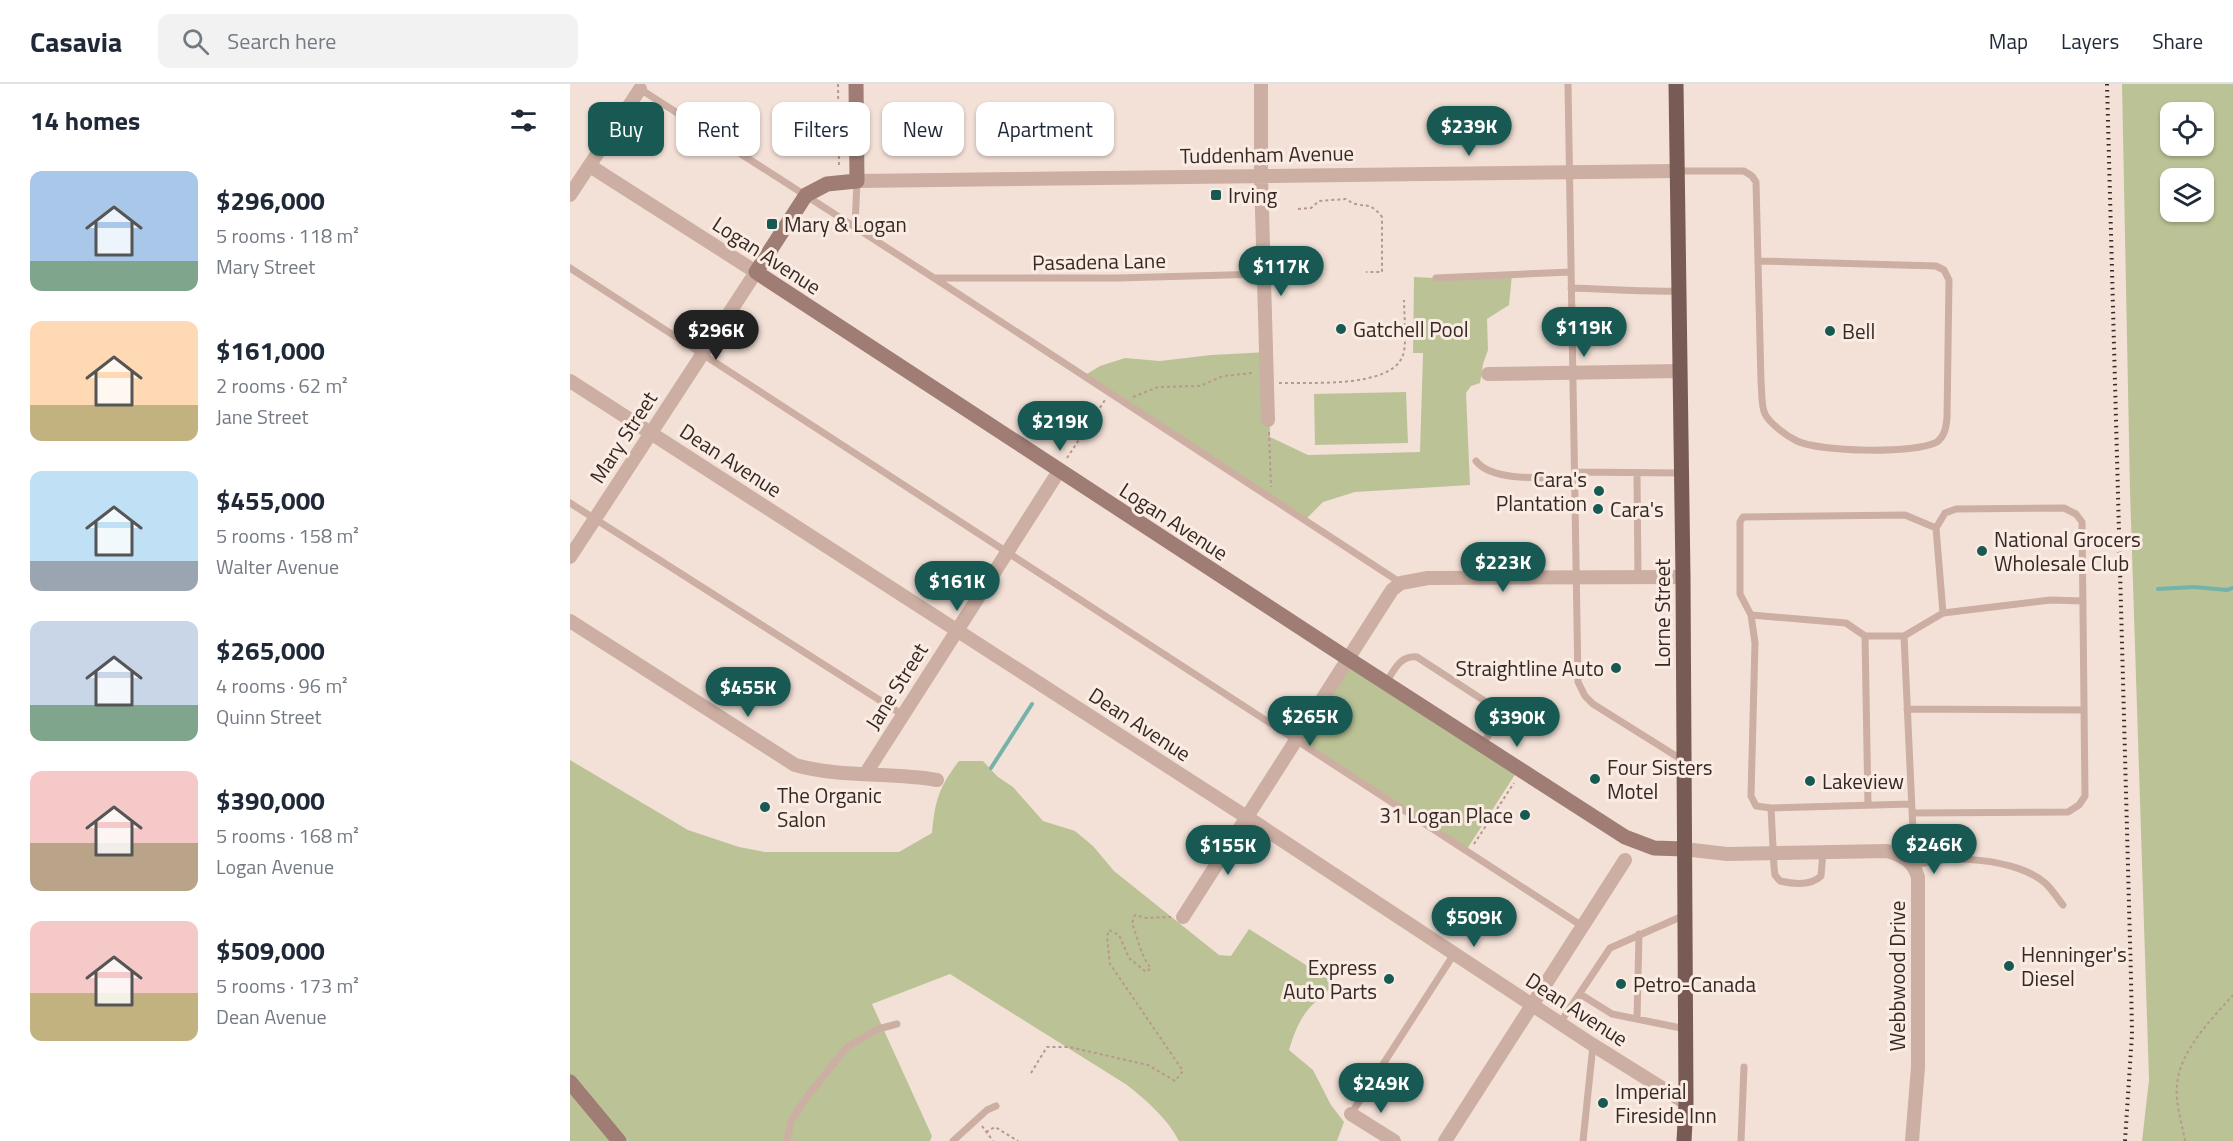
<!DOCTYPE html>
<meta charset="utf-8">
<style>
:root{--surface:#fff;--page:#f2f2f3;--text:#1f2937;--muted:#747a83;--line:#e0e1e3;--accent:#185a53}
body{margin:0;font-family:"Titillium Web",sans-serif;background:var(--page);color:var(--text);height:100vh;display:flex;flex-direction:column;font-size:22px;white-space:nowrap}
*{box-sizing:border-box;margin:0}
p{font-size:20px;color:var(--muted)}
.icon{flex:none;width:33px;height:33px;fill:none;stroke:currentColor;stroke-width:2;stroke-linecap:round;stroke-linejoin:round}
.map{position:relative;flex:1;overflow:hidden}
.side{display:flex;flex-direction:column;background:var(--surface);width:570px}
.side>*{flex:none}
.hud{position:absolute;left:18px;top:18px;width:570px;height:54px;display:flex;gap:12px}
.tools{position:absolute;left:1590px;top:18px;display:grid;gap:12px}
.tools a{display:grid;place-items:center;width:54px;height:54px;border-radius:12px;background:var(--surface);box-shadow:0 2px 4px #0004;font-size:30px}
.price{position:absolute;translate:-50% -51px;padding:0 14px;border-radius:21px;background:var(--accent);color:#fff;font-size:20px;line-height:39px;filter:drop-shadow(0 2px 3px #0008)}
.price::after{content:'';position:absolute;left:50%;top:36px;width:18px;height:14px;margin-left:-9px;background:inherit;clip-path:polygon(0 0,100% 0,50% 100%)}
.price.active{background:#222;color:#fff}
ul{padding:0;list-style:none}
li{display:flex;align-items:center;gap:18px;height:150px;padding:0 30px}
li span{display:grid;place-items:center;flex:none;width:168px;height:120px;border-radius:12px;color:#555}
li>.icon{margin-inline-start:auto}
span .icon{width:72px;height:72px;fill:#fffc;stroke-width:1}
li b{font-size:26px}
h2{display:flex;justify-content:space-between;align-items:center;height:72px;padding:0 30px;font-size:26px}
.chip{padding:0 21px;border-radius:12px;background:var(--surface);box-shadow:0 2px 4px #0004;font-size:21px;line-height:54px}
.chip.active{background:var(--accent);color:#fff}
header{display:flex;align-items:center;gap:36px;box-sizing:border-box;height:84px;padding:0 30px;background:var(--surface);border-bottom:2px solid var(--line)}
header strong{font-size:28px}
nav{display:flex;gap:33px;margin-inline-start:auto;font-size:21px}
.search{width:420px;height:54px;background:var(--page);display:flex;align-items:center;gap:15px;box-sizing:border-box;padding:0 21px;border-radius:12px;color:var(--muted);font-size:22px}
main{display:flex;flex:1;min-height:0}
.map>svg:first-child{display:block}
.green{fill:#bbc396;fill-rule:evenodd}
.lines{fill:none;stroke-linecap:round;stroke-linejoin:round}
.stream{stroke:#74b2aa;stroke-width:4}
.path{stroke:#b8988c;stroke-width:2;stroke-dasharray:3 3;stroke-linecap:butt}
.lane{stroke:#ccaea2;stroke-width:7}
.street{stroke:#ccaea2;stroke-width:14}
.secondary{stroke:#9f7c74;stroke-width:15}
.primary{stroke:#795b55;stroke-width:15}
.rail{stroke:#362825;stroke-width:4;stroke-dasharray:1.5 4.5;stroke-linecap:butt}
.poi-dot{fill:#185a53;stroke:#faece3;stroke-width:2}
.labels{text-anchor:middle;dominant-baseline:central;stroke-width:6;stroke-linejoin:round;paint-order:stroke}
.street-label{font-size:21px;fill:#362825;stroke:#faece3}
.poi-label{font-size:21px;fill:#362825;stroke:#faece3;text-anchor:start}
</style>
<header>
<strong>Casavia</strong>
<div class="search"><svg class="icon" aria-label="search" viewBox="0 0 24 24"><circle cx="10" cy="10" r="6"/><path d="M15 15l6 6"/></svg>Search here</div>
<nav><a>Map</a><a>Layers</a><a>Share</a></nav>
</header>
<main>
<section class="side">
<h2>14 homes<svg class="icon" aria-label="filters" viewBox="0 0 24 24"><path d="M4 7h16M4 17h16"/><circle cx="9" cy="7" r="2"/><circle cx="15" cy="17" r="2"/></svg></h2>
<ul>
<li><span style="background:linear-gradient(#a9c7e8 75%,#7fa58c 0)"><svg class="icon" aria-label="home" viewBox="0 0 24 24"><path d="M3 11l9-7 9 7M6 9v11h12V9"/></svg></span><div><b>$296,000</b><p>5 rooms · 118 m²</p><p>Mary Street</p></div></li>
<li><span style="background:linear-gradient(#ffd9b3 70%,#c2b280 0)"><svg class="icon" aria-label="home" viewBox="0 0 24 24"><path d="M3 11l9-7 9 7M6 9v11h12V9"/></svg></span><div><b>$161,000</b><p>2 rooms · 62 m²</p><p>Jane Street</p></div></li>
<li><span style="background:linear-gradient(#bfe0f5 75%,#9aa5b1 0)"><svg class="icon" aria-label="home" viewBox="0 0 24 24"><path d="M3 11l9-7 9 7M6 9v11h12V9"/></svg></span><div><b>$455,000</b><p>5 rooms · 158 m²</p><p>Walter Avenue</p></div></li>
<li><span style="background:linear-gradient(#c9d6e8 70%,#7fa58c 0)"><svg class="icon" aria-label="home" viewBox="0 0 24 24"><path d="M3 11l9-7 9 7M6 9v11h12V9"/></svg></span><div><b>$265,000</b><p>4 rooms · 96 m²</p><p>Quinn Street</p></div></li>
<li><span style="background:linear-gradient(#f6c9c9 60%,#b9a48a 0)"><svg class="icon" aria-label="home" viewBox="0 0 24 24"><path d="M3 11l9-7 9 7M6 9v11h12V9"/></svg></span><div><b>$390,000</b><p>5 rooms · 168 m²</p><p>Logan Avenue</p></div></li>
<li><span style="background:linear-gradient(#f6c9c9 60%,#c2b280 0)"><svg class="icon" aria-label="home" viewBox="0 0 24 24"><path d="M3 11l9-7 9 7M6 9v11h12V9"/></svg></span><div><b>$509,000</b><p>5 rooms · 173 m²</p><p>Dean Avenue</p></div></li>
</ul>
</section>
<div class="map">
<svg width="1663" height="1057" viewBox="0 0 1663 1057">
<rect width="100%" height="100%" fill="#f3e1d7"/>
<!-- green -->
<path class="green" d="M1552,0H1663V1057H1572L1579,996L1560,407ZM1600,28H1634V62H1600ZM1600,94H1634V128H1600Z
M942,191L939,221L917,235L918,266L913,280L910,299L901,302L896,309L900,401L785,408L753,418L735,436L515,291L530,282L555,274L590,277L641,271L698,268L700,353L738,371L850,368L853,269H843L844,193L865,194Z
M836,308L838,359L745,361L744,310Z
M776,575L948,686L897,765L726,653Z
M0,676L118,746L169,763L195,768H329L362,749C365,716 369,703 389,677H413L428,693L443,703L473,737L505,747L523,762L544,787L649,871L661,872L679,845L766,900C738,923 730,930 719,966L743,986L761,1021L774,1038L767,1057H609C597,1034 577,1017 557,1001L380,890L302,920L362,1052L360,1057H0Z"/>
<g class="lines">
<!-- stream -->
<path class="stream" d="M1588,505L1624,503L1657,506L1663,504
M421,684L462,620"/>
<!-- path -->
<path class="path" d="M268,0L269,84
M728,125L741,124L749,117L776,115C792,127 798,114 812,133V188H796
M709,299C738,298 822,305 833,271C837,260 834,229 834,216
M563,313L588,303L630,302L653,292L682,289
M699,348L701,403
M497,374L535,316
M904,760L944,699
M461,989L477,963H499L578,981L605,997L613,987L540,880L537,853L539,846L549,851L559,874L576,888L581,884C570,871 568,854 562,839L565,831L576,834L601,833
M412,1042L423,1057
M416,1048L425,1043L448,1057
M1615,1057C1612,1039 1605,1019 1607,1001C1610,966 1641,936 1663,911"/>
<!-- lane -->
<path class="lane" d="M998,0L1008,598L1015,612L1023,620L1114,677
M70,5L364,194L831,499
M1107,87H1174L1182,92L1186,98L1191,298C1192,307 1191,322 1195,330C1200,340 1217,352 1227,357C1249,368 1346,370 1367,358C1375,352 1376,343 1377,334L1379,196L1374,186L1366,182L1189,177
M285,142L287,97
M0,184L1012,842
M364,194H548L694,190
M866,194L1001,188
M1001,204C1038,205 1073,208 1109,207
M906,377C923,399 979,393 1005,393
M1005,388L1111,389
M1067,389L1068,493
M0,419L333,631
M1181,531L1276,539L1295,552H1334L1373,529L1480,516L1513,517
M1295,552L1298,721
M816,599C824,586 830,571 847,573L933,629L912,661
M1337,625L1514,626
M1341,720L1201,724L1186,722L1181,712L1185,559L1181,531L1170,510V438L1173,433L1335,431L1366,444
M1201,724L1204,783L1205,791L1210,797C1223,800 1241,802 1251,792L1253,768
M1342,729L1498,728L1509,721L1515,712L1512,438L1506,430L1494,424L1386,425L1375,429L1366,444L1373,529
M1334,773L1343,748L1334,552
M1345,782C1376,769 1449,775 1475,799C1482,805 1487,814 1493,821
M1010,910L1042,930L1116,945
M1067,935L1069,850
M990,939L1040,864L1115,831
M781,1030L884,870
M217,1057L221,1037L236,1014L277,963L308,945L327,940
M383,1057L417,1026L426,1022
M1013,1057L1023,961
M1171,1057L1174,983"/>
<!-- street -->
<path class="street" d="M691,0V91L698,336
M287,97L1107,87
M0,111L70,5
M918,290L1110,287
M0,297L692,743L1023,961L1116,1019
M0,473L186,188L20,82
M0,537L225,681C271,694 320,688 367,696
M296,689L489,387
M1114,765L1157,770L1317,767C1334,772 1343,777 1348,793V983L1342,1057
M613,833L822,506L831,499L858,494L1113,493
M781,1030L824,1057
M875,1057L1055,776"/>
<!-- secondary -->
<path class="secondary" d="M286,0L287,97L257,100L236,111L186,188L777,574L1055,753L1084,764L1114,765
M0,998L49,1057"/>
<!-- primary -->
<path class="primary" d="M1106,0L1113,493L1116,1019L1114,1057"/>
<!-- rail -->
<path class="rail" d="M1537,0L1561,895L1562,950L1555,1057"/>
</g>
<!-- markers -->
<g class="poi-dot">
<rect x="640" y="105" width="12" height="12" rx="3"/>
<rect x="196" y="134" width="12" height="12" rx="3"/>
<circle cx="771" cy="245" r="6"/>
<circle cx="1260" cy="247" r="6"/>
<circle cx="1029" cy="407" r="6"/>
<circle cx="1028" cy="425" r="6"/>
<circle cx="1412" cy="467" r="6"/>
<circle cx="1046" cy="584" r="6"/>
<circle cx="1025" cy="695" r="6"/>
<circle cx="1240" cy="697" r="6"/>
<circle cx="195" cy="723" r="6"/>
<circle cx="955" cy="731" r="6"/>
<circle cx="1439" cy="882" r="6"/>
<circle cx="819" cy="895" r="6"/>
<circle cx="1051" cy="900" r="6"/>
<circle cx="1033" cy="1019" r="6"/>
</g>
<g class="labels">
<!-- street labels -->
<g class="street-label">
<text transform="translate(697 70) rotate(-1)">Tuddenham Avenue</text>
<text transform="translate(197 171) rotate(33)">Logan Avenue</text>
<text transform="translate(529 177) rotate(-1)">Pasadena Lane</text>
<text transform="translate(53 353) rotate(-57)">Mary Street</text>
<text transform="translate(161 376) rotate(33)">Dean Avenue</text>
<text transform="translate(604 437) rotate(33)">Logan Avenue</text>
<text transform="translate(1092 529) rotate(-90)">Lorne Street</text>
<text transform="translate(326 602) rotate(-58)">Jane Street</text>
<text transform="translate(570 640) rotate(33)">Dean Avenue</text>
<text transform="translate(1327 892) rotate(-90)">Webbwood Drive</text>
<text transform="translate(1007 925) rotate(33)">Dean Avenue</text>
</g>
<!-- poi labels -->
<g class="poi-label">
<text x="658" y="111">Irving</text>
<text x="214" y="140">Mary &amp; Logan</text>
<text x="783" y="245">Gatchell Pool</text>
<text x="1272" y="247">Bell</text>
<text x="1017" y="395" text-anchor="end">Cara's<tspan x="1017" dy="24">Plantation</tspan></text>
<text x="1040" y="425">Cara's</text>
<text x="1424" y="455">National Grocers<tspan x="1424" dy="24">Wholesale Club</tspan></text>
<text x="1034" y="584" text-anchor="end">Straightline Auto</text>
<text x="1037" y="683">Four Sisters<tspan x="1037" dy="24">Motel</tspan></text>
<text x="1252" y="697">Lakeview</text>
<text x="207" y="711">The Organic<tspan x="207" dy="24">Salon</tspan></text>
<text x="943" y="731" text-anchor="end">31 Logan Place</text>
<text x="1451" y="870">Henninger's<tspan x="1451" dy="24">Diesel</tspan></text>
<text x="807" y="883" text-anchor="end">Express<tspan x="807" dy="24">Auto Parts</tspan></text>
<text x="1063" y="900">Petro-Canada</text>
<text x="1045" y="1007">Imperial<tspan x="1045" dy="24">Fireside Inn</tspan></text>
</g>
</g>
</svg>
<div class="tools">
<a><svg class="icon" aria-label="locate" viewBox="0 0 24 24"><circle cx="12" cy="12" r="6"/><path d="M12 2v4M12 18v4M2 12h4M18 12h4"/></svg></a>
<a><svg class="icon" aria-label="layers" viewBox="0 0 24 24"><path d="M12 4l9 5-9 5-9-5zM3 14l9 5 9-5"/></svg></a>
</div>
<b class="price" style="left:899px;top:73px">$239K</b>
<b class="price" style="left:711px;top:213px">$117K</b>
<b class="price" style="left:1014px;top:274px">$119K</b>
<b class="price active" style="left:146px;top:277px">$296K</b>
<b class="price" style="left:490px;top:368px">$219K</b>
<b class="price" style="left:933px;top:509px">$223K</b>
<b class="price" style="left:387px;top:528px">$161K</b>
<b class="price" style="left:178px;top:634px">$455K</b>
<b class="price" style="left:740px;top:663px">$265K</b>
<b class="price" style="left:947px;top:664px">$390K</b>
<b class="price" style="left:1364px;top:791px">$246K</b>
<b class="price" style="left:658px;top:792px">$155K</b>
<b class="price" style="left:904px;top:864px">$509K</b>
<b class="price" style="left:811px;top:1030px">$249K</b>
<div class="hud">
<a class="chip active">Buy</a>
<a class="chip">Rent</a>
<a class="chip">Filters</a>
<a class="chip">New</a>
<a class="chip">Apartment</a>
</div>
</div>
</main>
